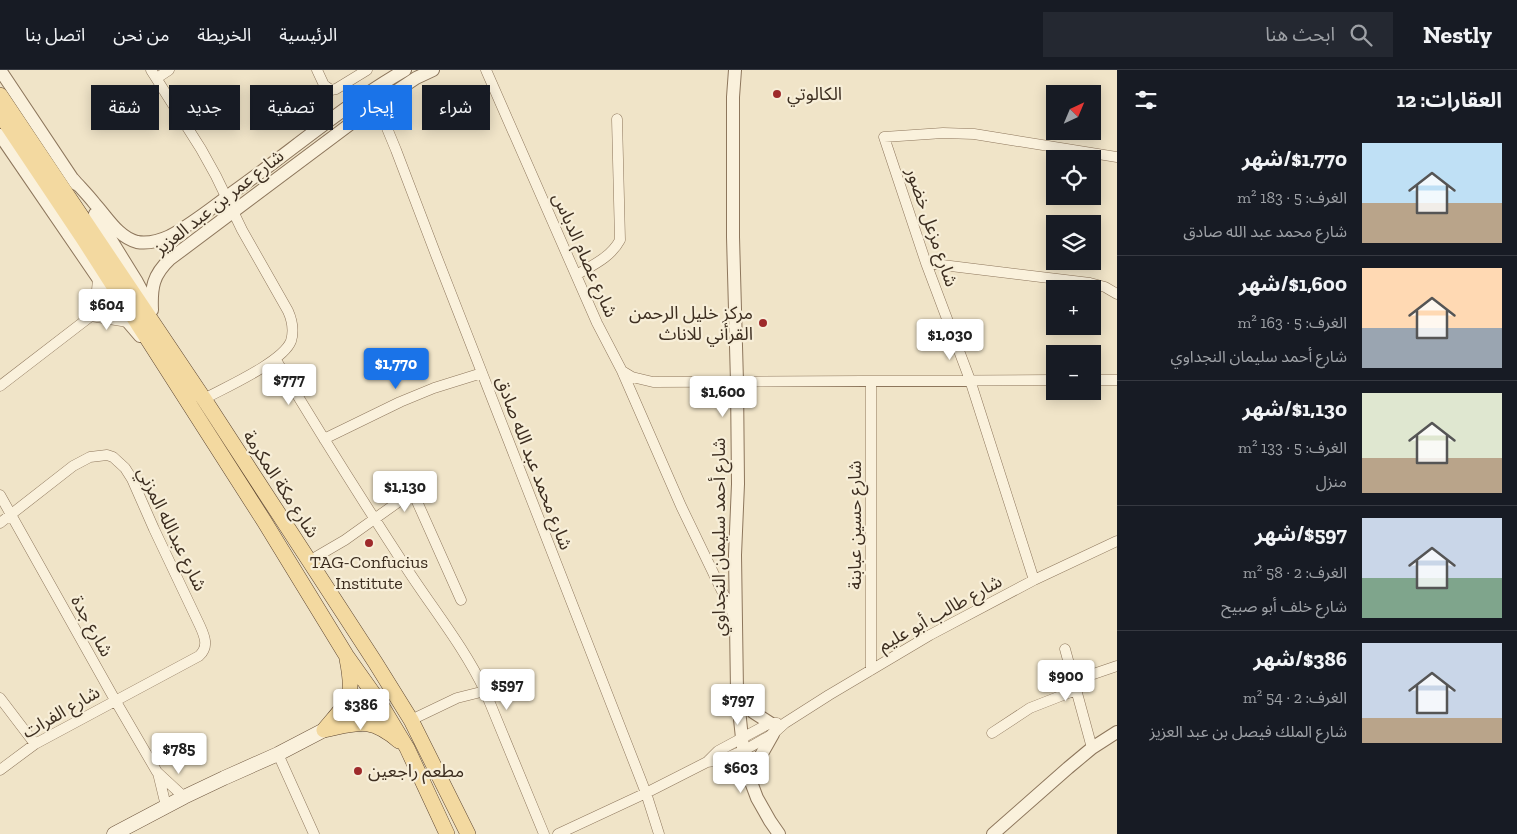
<!DOCTYPE html>
<html lang="ar">
<meta charset="utf-8">
<style>
:root{--surface:#171b24;--page:#242831;--text:#f1f3f6;--muted:#9ea1a6;--line:#363941;--accent:#1a73e8}
body{margin:0;font-family:"Zilla Slab","Noto Sans Arabic",serif;background:var(--page);color:var(--text);direction:rtl;height:100vh;display:flex;flex-direction:column;font-size:19px;white-space:nowrap}
*{box-sizing:border-box;margin:0}
p{font-size:16px;color:var(--muted)}
.icon{flex:none;width:28px;height:28px;fill:none;stroke:currentColor;stroke-width:2;stroke-linecap:round;stroke-linejoin:round}
.map{position:relative;flex:1;overflow:hidden;direction:ltr}
.sheet{display:flex;flex-direction:column;background:var(--surface);width:400px}
.sheet>*{flex:none}
.banner{position:absolute;left:15px;top:15px;width:475px;height:45px;direction:rtl;display:flex;gap:10px}
.needle{width:32px;rotate:44deg}
.controls{position:absolute;left:1046px;top:15px;display:grid;gap:10px}
.controls a{display:grid;place-items:center;width:55px;height:55px;border-radius:0px;background:var(--surface);box-shadow:0 2px 12px #0003;font-size:25px}
.price{position:absolute;translate:-50% -42px;padding:0 11px;border-radius:5px;background:#fff;color:#222;font-size:16px;line-height:32px;filter:drop-shadow(0 1px 2px #0008)}
.price::after{content:'';position:absolute;left:50%;top:30px;width:15px;height:11px;margin-left:-8px;background:inherit;clip-path:polygon(0 0,100% 0,50% 100%)}
.price.selected{background:var(--accent);color:#fff}
ul{padding:0;list-style:none}
li{display:flex;align-items:center;gap:15px;height:125px;padding:0 15px}
li+li{border-top:1px solid var(--line)}
li span{display:grid;place-items:center;flex:none;width:140px;height:100px;border-radius:0px;color:#555}
li>.icon{margin-inline-start:auto}
span .icon{width:60px;height:60px;fill:#fffc;stroke-width:1}
li b{font-size:21px}
h2{display:flex;justify-content:space-between;align-items:center;height:60px;padding:0 15px;font-size:21px}
.chip{padding:0 18px;border-radius:0px;background:var(--surface);box-shadow:0 2px 12px #0003;font-size:18px;line-height:45px}
.chip.selected{background:var(--accent);color:#fff}
header{display:flex;align-items:center;gap:30px;box-sizing:border-box;height:70px;padding:0 25px;background:var(--surface);border-bottom:1px solid var(--line)}
header strong{font-size:24px}
nav{display:flex;gap:28px;margin-inline-start:auto;font-size:18px}
.search{width:350px;height:45px;background:var(--page);display:flex;align-items:center;gap:12px;box-sizing:border-box;padding:0 18px;border-radius:0px;color:var(--muted);font-size:19px}
main{display:flex;flex:1;min-height:0}
.map>svg:first-child{display:block}
.lines{fill:none;stroke-linecap:round;stroke-linejoin:round}
.minor-casing{stroke:#8d765c;stroke-width:11}
.tertiary-casing{stroke:#8d765c;stroke-width:14}
.secondary-casing{stroke:#6f573f;stroke-width:15}
.primary-casing{stroke:#5b4430;stroke-width:16}
.minor{stroke:#faf1dc;stroke-width:10}
.tertiary{stroke:#faf1dc;stroke-width:12}
.secondary{stroke:#faf1dc;stroke-width:14}
.primary{stroke:#f3d9a0;stroke-width:15}
.poi-dot{fill:#9e2a2b;stroke:#f7eed8;stroke-width:2}
.labels{text-anchor:middle;dominant-baseline:central;stroke-width:4.5;stroke-linejoin:round;paint-order:stroke}
.poi-label{font-size:18px;fill:#3d2e20;stroke:#f7eed8;text-anchor:start}
.street-label{font-size:18px;fill:#3d2e20;stroke:#f7eed8}
</style>
<header>
<strong>Nestly</strong>
<div class="search"><svg class="icon" aria-label="search" viewBox="0 0 24 24"><circle cx="10" cy="10" r="6"/><path d="M15 15l6 6"/></svg>ابحث هنا</div>
<nav><a>الرئيسية</a><a>الخريطة</a><a>من نحن</a><a>اتصل بنا</a></nav>
</header>
<main>
<section class="sheet">
<h2>العقارات: 12<svg class="icon" aria-label="filters" viewBox="0 0 24 24"><path d="M4 7h16M4 17h16"/><circle cx="9" cy="7" r="2"/><circle cx="15" cy="17" r="2"/></svg></h2>
<ul>
<li><span style="background:linear-gradient(#bfe0f5 60%,#b9a48a 0)"><svg class="icon" aria-label="home" viewBox="0 0 24 24"><path d="M3 11l9-7 9 7M6 9v11h12V9"/></svg></span><div><b>$1,770/شهر</b><p>الغرف: 5 · 183 m²</p><p>شارع محمد عبد الله صادق</p></div></li>
<li><span style="background:linear-gradient(#ffd9b3 60%,#9aa5b1 0)"><svg class="icon" aria-label="home" viewBox="0 0 24 24"><path d="M3 11l9-7 9 7M6 9v11h12V9"/></svg></span><div><b>$1,600/شهر</b><p>الغرف: 5 · 163 m²</p><p>شارع أحمد سليمان النجداوي</p></div></li>
<li><span style="background:linear-gradient(#dfe7d0 65%,#b9a48a 0)"><svg class="icon" aria-label="home" viewBox="0 0 24 24"><path d="M3 11l9-7 9 7M6 9v11h12V9"/></svg></span><div><b>$1,130/شهر</b><p>الغرف: 5 · 133 m²</p><p>منزل</p></div></li>
<li><span style="background:linear-gradient(#c9d6e8 60%,#7fa58c 0)"><svg class="icon" aria-label="home" viewBox="0 0 24 24"><path d="M3 11l9-7 9 7M6 9v11h12V9"/></svg></span><div><b>$597/شهر</b><p>الغرف: 2 · 58 m²</p><p>شارع خلف أبو صبيح</p></div></li>
<li><span style="background:linear-gradient(#c9d6e8 75%,#b9a48a 0)"><svg class="icon" aria-label="home" viewBox="0 0 24 24"><path d="M3 11l9-7 9 7M6 9v11h12V9"/></svg></span><div><b>$386/شهر</b><p>الغرف: 2 · 54 m²</p><p>شارع الملك فيصل بن عبد العزيز</p></div></li>
</ul>
</section>
<div class="map">
<svg width="1117" height="764" viewBox="0 0 1117 764">
<rect width="100%" height="100%" fill="#f0e4c8"/>
<g class="lines">
<defs>
<path id="minor" d="M151,0L201,79L216,106L242,160L288,241C292,250 294,261 291,271C283,292 224,318 204,329
M317,0L324,15L331,20L336,19L367,0
M486,0L597,253L622,301L632,307L653,312L1055,310
M157,8L169,0
M377,34L396,80L436,185L646,723L659,764
M926,193L1090,213L1105,217L1117,224
M576,205C593,195 611,187 620,170L617,49
M91,246L128,252
M276,290C318,360 362,430 407,499C433,539 464,577 485,621
M622,301L681,436L735,548
M1092,310H1117
M871,311V600
M0,316L91,246L96,231L98,209
M324,369L400,332L434,318L482,303
M0,425L115,630L157,702L184,727
M0,453L73,396L90,387L107,385L113,387L125,398L132,409L154,459L200,556C205,567 209,577 199,586L35,674L0,700
M309,491L345,470L408,425L415,427L461,530
M1034,510L970,310L926,193L884,67L943,63L974,64L1117,87
M1065,579L1092,678
M1073,611L1117,596
M0,628L35,674
M411,650L457,628L485,621L544,764
M992,663L1030,638L1076,620
M278,684L314,764
M707,692L718,681L770,653H777
M158,703L166,736
M558,764L646,723L707,692L721,690L743,681L773,664L785,653L829,625L930,565L1034,510L1117,471"/>
<path id="tertiary" d="M0,0L76,114
M735,0L733,27V167L737,312L738,414L735,485L737,621L745,696L757,728L770,751L779,764
M0,65L128,252L140,266
M73,109C80,117 88,125 95,134C107,147 118,167 137,172C148,174 159,171 170,166C192,154 212,138 232,123C290,82 344,35 405,0
M95,144L137,212L150,236
M152,240C151,217 153,205 170,189L377,34L416,8L433,0
M738,622L753,642L770,653
M750,708L760,687L773,664
M993,764L1068,698L1092,678L1117,662"/>
<path id="secondary" d="M114,764L184,727L224,708L278,684L324,660L361,646L374,638L380,633"/>
<path id="primary" d="M0,25L204,329L375,592L411,650L468,764
M0,44L83,168L264,451L346,585L380,633L407,678L447,764
M324,660C358,653 370,646 399,671
M324,660C349,630 355,629 347,589"/>
</defs>
<!-- minor casing -->
<use href="#minor" class="minor-casing"/>
<!-- tertiary casing -->
<use href="#tertiary" class="tertiary-casing"/>
<!-- secondary casing -->
<use href="#secondary" class="secondary-casing"/>
<!-- primary casing -->
<use href="#primary" class="primary-casing"/>
<!-- minor -->
<use href="#minor" class="minor"/>
<!-- tertiary -->
<use href="#tertiary" class="tertiary"/>
<!-- secondary -->
<use href="#secondary" class="secondary"/>
<!-- primary -->
<use href="#primary" class="primary"/>
</g>
<!-- markers -->
<g class="poi-dot">
<circle cx="777" cy="24" r="5"/>
<circle cx="763" cy="253" r="5"/>
<circle cx="369" cy="473" r="5"/>
<circle cx="358" cy="701" r="5"/>
</g>
<g class="labels">
<!-- poi labels -->
<g class="poi-label">
<text x="787" y="24">الكالوتي</text>
<text x="753" y="243" text-anchor="end">مركز خليل الرحمن<tspan x="753" dy="21">القرأني للاناث</tspan></text>
<text x="369" y="492" text-anchor="middle">TAG-Confucius<tspan x="369" dy="21">Institute</tspan></text>
<text x="368" y="701">مطعم راجعين</text>
</g>
<!-- street labels -->
<g class="street-label">
<text transform="translate(219 132) rotate(-38)">شارع عمر بن عبد العزيز</text>
<text transform="translate(932 157) rotate(71)">شارع مزعل خضور</text>
<text transform="translate(585 185) rotate(66)">شارع عصام الدباس</text>
<text transform="translate(534 393) rotate(69)">شارع محمد عبد الله صادق</text>
<text transform="translate(281 414) rotate(57)">شارع مكة المكرمة</text>
<text transform="translate(855 455) rotate(-90)">شارع حسين عبابنة</text>
<text transform="translate(172 459) rotate(64)">شارع عبدالله المزني</text>
<text transform="translate(719 467) rotate(-90)">شارع أحمد سليمان النجداوي</text>
<text transform="translate(940 543) rotate(-29)">شارع طالب أبو عليم</text>
<text transform="translate(92 556) rotate(61)">شارع جدة</text>
<text transform="translate(61 642) rotate(-30)">شارع الفرات</text>
</g>
</g>
</svg>
<div class="controls">
<a><svg class="needle" viewBox="-14 -14 28 28"><path d="M0-13l5 13h-10z" fill="#e53935"/><path d="M0 13l5-13h-10z" fill="#9ea1a6"/></svg></a>
<a><svg class="icon" aria-label="locate" viewBox="0 0 24 24"><circle cx="12" cy="12" r="6"/><path d="M12 2v4M12 18v4M2 12h4M18 12h4"/></svg></a>
<a><svg class="icon" aria-label="layers" viewBox="0 0 24 24"><path d="M12 4l9 5-9 5-9-5zM3 14l9 5 9-5"/></svg></a>
<a>+</a>
<a>−</a>
</div>
<b class="price" style="left:107px;top:261px">$604</b>
<b class="price" style="left:950px;top:291px">$1,030</b>
<b class="price selected" style="left:396px;top:320px">$1,770</b>
<b class="price" style="left:289px;top:336px">$777</b>
<b class="price" style="left:723px;top:348px">$1,600</b>
<b class="price" style="left:405px;top:443px">$1,130</b>
<b class="price" style="left:1066px;top:632px">$900</b>
<b class="price" style="left:507px;top:641px">$597</b>
<b class="price" style="left:738px;top:656px">$797</b>
<b class="price" style="left:361px;top:661px">$386</b>
<b class="price" style="left:179px;top:705px">$785</b>
<b class="price" style="left:741px;top:724px">$603</b>
<div class="banner">
<a class="chip">شراء</a>
<a class="chip selected">إيجار</a>
<a class="chip">تصفية</a>
<a class="chip">جديد</a>
<a class="chip">شقة</a>
</div>
</div>
</main>
